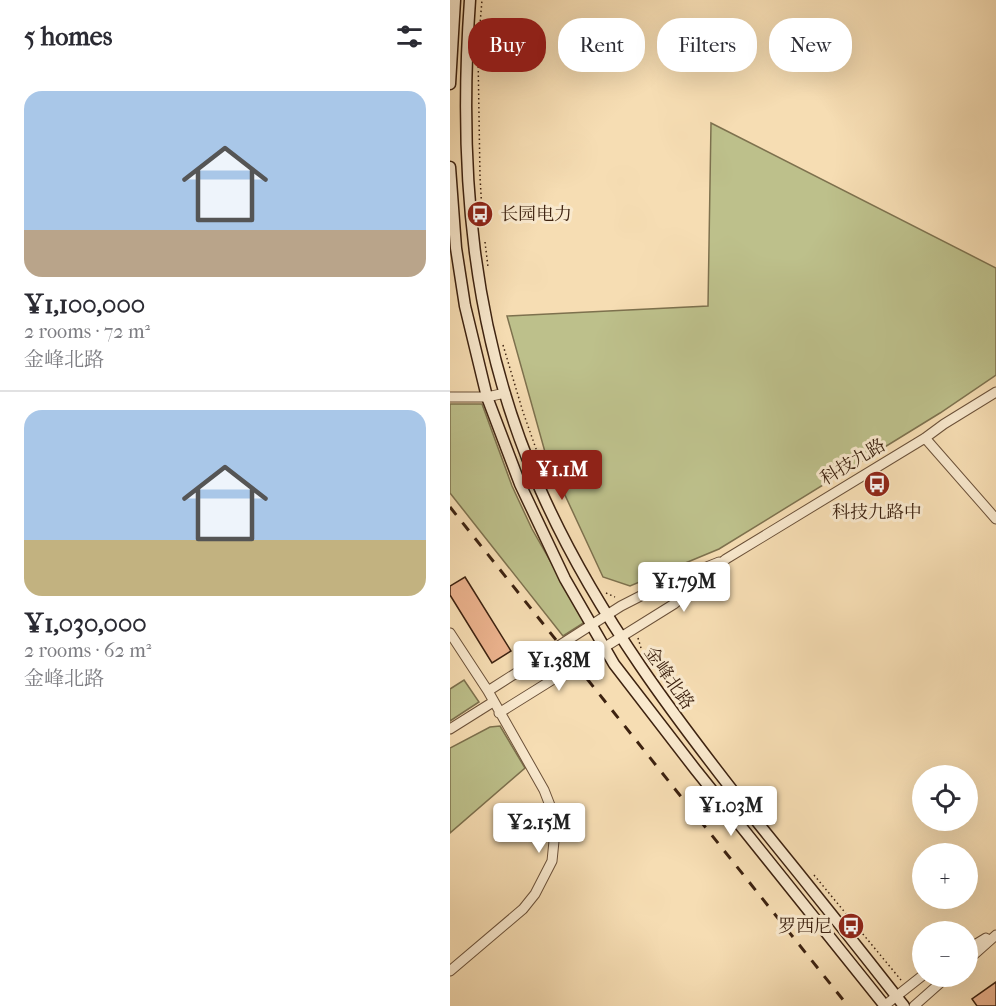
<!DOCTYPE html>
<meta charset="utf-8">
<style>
:root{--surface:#fff;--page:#f7f7f7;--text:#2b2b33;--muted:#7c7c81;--line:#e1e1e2;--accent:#8f2418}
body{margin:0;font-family:"IM FELL French Canon","Noto Serif SC",serif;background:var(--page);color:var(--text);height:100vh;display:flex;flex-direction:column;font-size:22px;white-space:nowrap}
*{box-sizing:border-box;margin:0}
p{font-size:20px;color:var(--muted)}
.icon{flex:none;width:33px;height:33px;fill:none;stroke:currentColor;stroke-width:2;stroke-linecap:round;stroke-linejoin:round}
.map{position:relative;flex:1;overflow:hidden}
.panel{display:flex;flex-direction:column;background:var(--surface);width:450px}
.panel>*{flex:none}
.top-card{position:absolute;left:18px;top:18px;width:438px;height:54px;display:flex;gap:12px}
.fabs{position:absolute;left:462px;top:765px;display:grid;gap:12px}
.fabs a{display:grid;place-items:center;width:66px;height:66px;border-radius:50%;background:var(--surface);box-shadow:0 6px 24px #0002;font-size:30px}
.price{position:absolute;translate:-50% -51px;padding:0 14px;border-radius:6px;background:#fff;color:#222;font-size:20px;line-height:39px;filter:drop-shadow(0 2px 3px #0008)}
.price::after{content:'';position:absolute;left:50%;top:36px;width:18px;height:14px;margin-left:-9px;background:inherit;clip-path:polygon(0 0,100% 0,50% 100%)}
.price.active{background:var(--accent);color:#fff}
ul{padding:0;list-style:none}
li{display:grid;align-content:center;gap:12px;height:318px;padding:0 24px}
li+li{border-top:2px solid var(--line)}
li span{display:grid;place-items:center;height:186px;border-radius:18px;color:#555}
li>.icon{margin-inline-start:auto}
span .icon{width:108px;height:108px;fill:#fffc;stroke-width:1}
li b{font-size:26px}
h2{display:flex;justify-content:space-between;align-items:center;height:72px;padding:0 24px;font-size:26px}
.chip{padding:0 21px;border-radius:24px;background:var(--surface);box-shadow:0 6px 24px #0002;font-size:21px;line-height:54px}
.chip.active{background:var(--accent);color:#fff}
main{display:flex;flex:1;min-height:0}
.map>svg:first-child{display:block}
.green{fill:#bdc08b;stroke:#7d714e;stroke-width:1.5}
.building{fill:#ebb28d;stroke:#3d2210;stroke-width:1.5}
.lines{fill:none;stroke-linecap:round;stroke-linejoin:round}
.tertiary-casing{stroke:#6b5139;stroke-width:11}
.secondary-casing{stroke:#3d2210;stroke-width:13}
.path{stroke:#3d2210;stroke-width:1.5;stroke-dasharray:1.5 3;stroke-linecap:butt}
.tertiary{stroke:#f9e9ce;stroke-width:9}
.secondary{stroke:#f9e9ce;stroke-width:10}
.rail{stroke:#3d2210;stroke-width:3;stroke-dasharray:10 10;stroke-linecap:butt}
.labels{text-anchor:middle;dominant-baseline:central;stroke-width:6;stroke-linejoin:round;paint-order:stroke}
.poi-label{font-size:18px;fill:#3d2210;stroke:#f9e9ce;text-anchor:start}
.street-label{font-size:18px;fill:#3d2210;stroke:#f9e9ce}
</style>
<main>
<section class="panel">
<h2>5 homes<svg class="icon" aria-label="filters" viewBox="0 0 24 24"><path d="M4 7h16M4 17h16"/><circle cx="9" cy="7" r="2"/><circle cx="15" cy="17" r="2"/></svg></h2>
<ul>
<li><span style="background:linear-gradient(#a9c7e8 75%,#b9a48a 0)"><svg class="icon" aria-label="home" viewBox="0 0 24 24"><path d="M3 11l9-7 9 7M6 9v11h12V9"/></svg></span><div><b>¥1,100,000</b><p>2 rooms · 72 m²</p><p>金峰北路</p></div></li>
<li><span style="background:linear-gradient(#a9c7e8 70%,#c2b280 0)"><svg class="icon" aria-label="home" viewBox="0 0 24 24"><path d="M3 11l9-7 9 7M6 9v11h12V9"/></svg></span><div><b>¥1,030,000</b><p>2 rooms · 62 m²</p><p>金峰北路</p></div></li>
</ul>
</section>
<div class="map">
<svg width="546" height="1006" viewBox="0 0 546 1006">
<rect width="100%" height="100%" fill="#f6ddb3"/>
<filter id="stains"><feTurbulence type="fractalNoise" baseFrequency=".00333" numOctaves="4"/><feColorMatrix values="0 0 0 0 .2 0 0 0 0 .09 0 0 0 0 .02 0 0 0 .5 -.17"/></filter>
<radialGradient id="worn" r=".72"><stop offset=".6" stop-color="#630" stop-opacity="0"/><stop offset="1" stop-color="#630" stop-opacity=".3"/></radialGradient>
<!-- green -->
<path class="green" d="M261,123L546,268V375L490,413L269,549L180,586L153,577L95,452L57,316L258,306Z
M0,404H32L62,486L82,529L135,622L113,636L0,493Z
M14,680L29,702L0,721V689Z
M50,726L75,768L0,833V748L40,727Z"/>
<!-- building -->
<path class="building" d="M15,577L61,651L42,663L0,595V586Z
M546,982V1006H527L522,999Z"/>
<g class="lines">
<defs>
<path id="tertiary" d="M0,397H37L55,393
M475,438L546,519
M0,633L38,691L94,790L103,813L105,831L102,861L85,894L73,909L0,971
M38,691L171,606L214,584L269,562
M49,713L224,604L276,559L475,438L494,424L546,392
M0,729L43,702
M518,949L536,938
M518,960L546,935
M434,1006L472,976
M464,1006L498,976"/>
<path id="secondary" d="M20,0C8,169 21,335 91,491C146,615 228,722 312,828C360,887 407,946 454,1006
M0,84L5,0
M0,167L6,248L15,306L37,397L70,484L115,579L164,664L245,769L435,1006"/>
</defs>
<!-- tertiary casing -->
<use href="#tertiary" class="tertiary-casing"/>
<!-- secondary casing -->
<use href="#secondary" class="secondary-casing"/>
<!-- path -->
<path class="path" d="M28,48L32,0
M28,53L30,177L33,228
M35,242L38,267
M53,345L73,412L90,460
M156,593L165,597
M188,638L191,648
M364,875L451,980"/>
<!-- tertiary -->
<use href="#tertiary" class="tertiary"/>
<!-- secondary -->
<use href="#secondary" class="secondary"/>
<!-- rail -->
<path class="rail" d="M0,507L398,1006"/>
</g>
<!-- icons -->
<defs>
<symbol id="bus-disc" viewBox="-11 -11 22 22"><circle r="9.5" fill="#8f2418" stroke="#f9e9ce"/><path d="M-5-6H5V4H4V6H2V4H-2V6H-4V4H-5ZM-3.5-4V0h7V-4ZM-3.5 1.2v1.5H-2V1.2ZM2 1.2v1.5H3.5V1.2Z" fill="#fff"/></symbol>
</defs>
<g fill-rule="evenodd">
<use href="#bus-disc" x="15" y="199" width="30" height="30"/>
<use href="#bus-disc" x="412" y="469" width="30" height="30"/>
<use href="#bus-disc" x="386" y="911" width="30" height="30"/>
</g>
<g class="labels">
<!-- poi labels -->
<g class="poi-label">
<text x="50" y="214">长园电力</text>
<text x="427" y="512" text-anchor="middle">科技九路中</text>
<text x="382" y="926" text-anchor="end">罗西尼</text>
</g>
<!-- street labels -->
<g class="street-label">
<text transform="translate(403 462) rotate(-31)">科技九路</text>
<text transform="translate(219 678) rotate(55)">金峰北路</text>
</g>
</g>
<rect width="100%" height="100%" filter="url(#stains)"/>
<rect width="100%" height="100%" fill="url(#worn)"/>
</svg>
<div class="fabs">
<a><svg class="icon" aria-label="locate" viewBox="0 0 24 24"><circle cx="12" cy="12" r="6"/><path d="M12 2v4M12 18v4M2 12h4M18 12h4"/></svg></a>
<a>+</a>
<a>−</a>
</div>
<b class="price active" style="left:112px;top:501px">¥1.1M</b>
<b class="price" style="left:234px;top:613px">¥1.79M</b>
<b class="price" style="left:109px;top:692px">¥1.38M</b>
<b class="price" style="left:281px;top:837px">¥1.03M</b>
<b class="price" style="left:89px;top:854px">¥2.15M</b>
<div class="top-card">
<a class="chip active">Buy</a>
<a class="chip">Rent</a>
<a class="chip">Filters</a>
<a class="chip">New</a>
</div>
</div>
</main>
